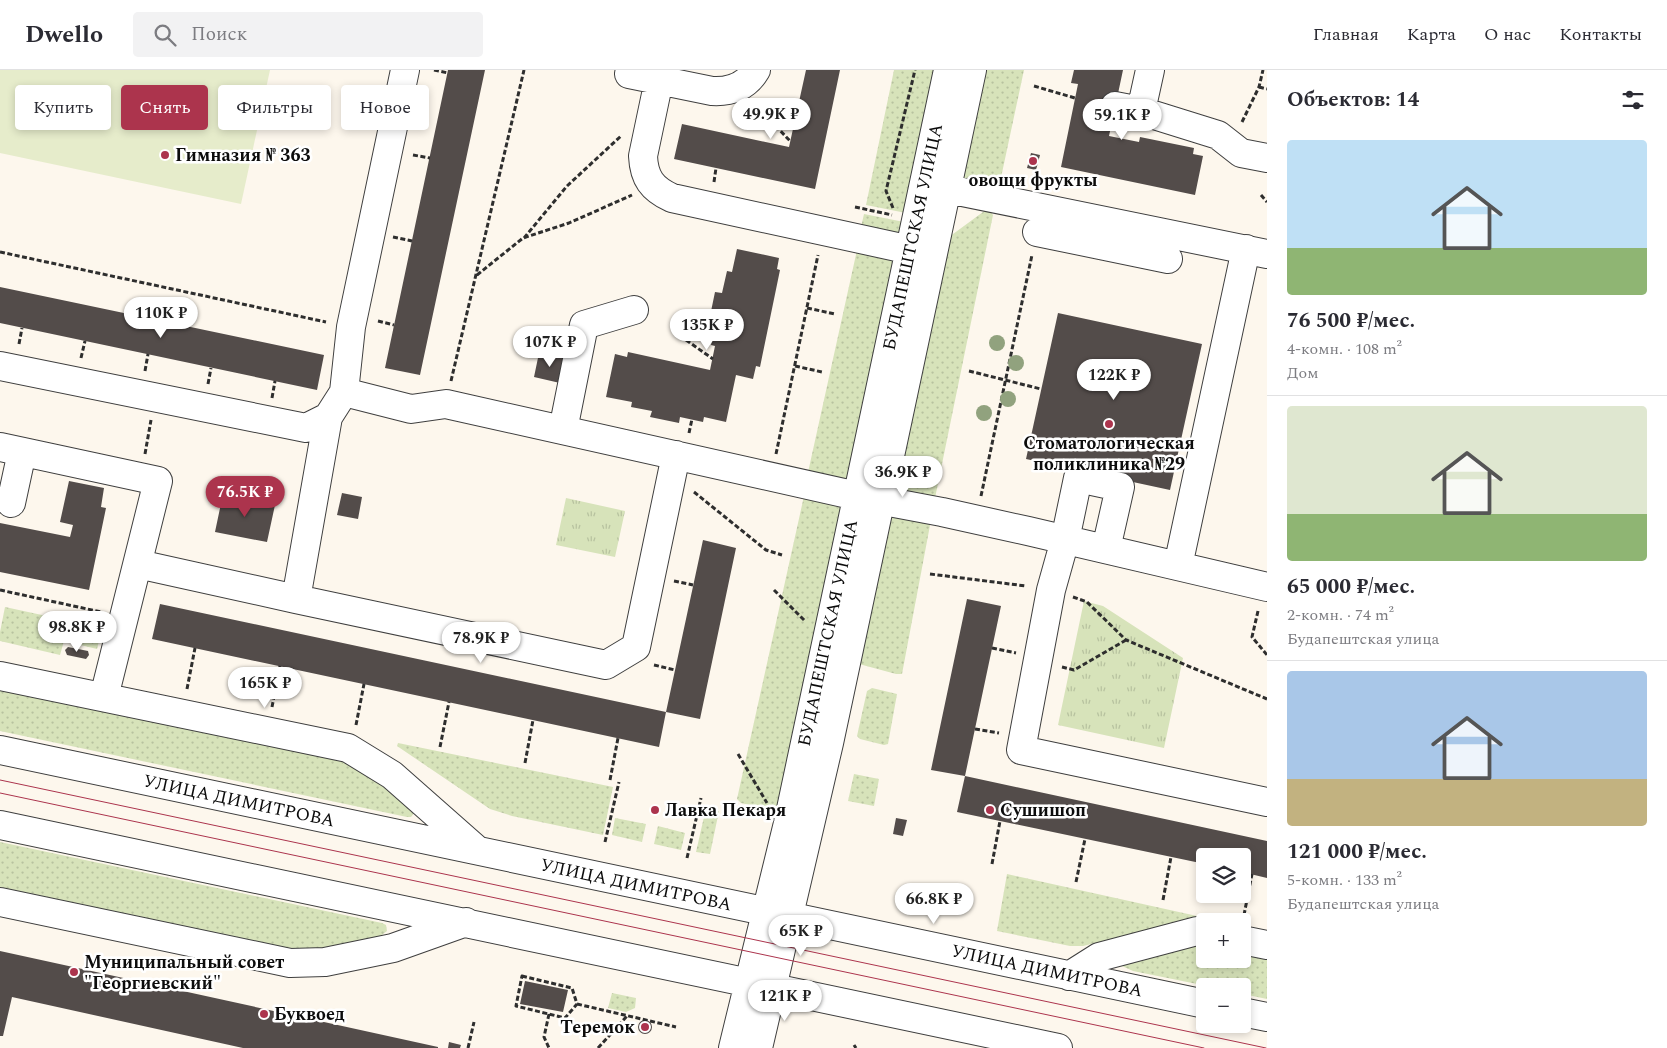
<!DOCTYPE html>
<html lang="ru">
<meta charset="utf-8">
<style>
:root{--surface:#fff;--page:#f2f2f3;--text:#2b2b33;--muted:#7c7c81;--line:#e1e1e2;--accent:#ac344d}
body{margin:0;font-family:Spectral,serif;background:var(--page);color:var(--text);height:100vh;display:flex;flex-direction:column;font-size:19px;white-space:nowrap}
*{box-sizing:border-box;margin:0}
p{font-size:16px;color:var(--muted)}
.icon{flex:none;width:28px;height:28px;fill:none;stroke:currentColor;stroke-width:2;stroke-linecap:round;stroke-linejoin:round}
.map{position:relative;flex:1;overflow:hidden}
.drawer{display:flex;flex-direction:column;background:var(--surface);width:400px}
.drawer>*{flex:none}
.hud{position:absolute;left:15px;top:15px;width:475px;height:45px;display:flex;gap:10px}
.tools{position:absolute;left:1196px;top:778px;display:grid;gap:10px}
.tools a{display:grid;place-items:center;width:55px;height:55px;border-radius:5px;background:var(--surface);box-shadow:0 2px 8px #0003;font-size:25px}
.price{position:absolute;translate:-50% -42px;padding:0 11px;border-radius:18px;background:#fff;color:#222;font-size:16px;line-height:32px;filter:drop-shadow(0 1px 2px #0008)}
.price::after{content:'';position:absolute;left:50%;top:30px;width:15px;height:11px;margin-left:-8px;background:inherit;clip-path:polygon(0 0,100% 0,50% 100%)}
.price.active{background:var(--accent);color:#fff}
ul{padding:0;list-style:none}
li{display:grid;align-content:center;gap:10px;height:265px;padding:0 20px}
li+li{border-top:1px solid var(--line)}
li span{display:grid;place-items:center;height:155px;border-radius:5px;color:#555}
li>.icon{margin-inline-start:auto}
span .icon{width:90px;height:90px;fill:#fffc;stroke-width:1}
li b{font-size:21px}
h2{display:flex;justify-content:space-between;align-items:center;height:60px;padding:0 20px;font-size:21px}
.chip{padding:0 18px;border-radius:5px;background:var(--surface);box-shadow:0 2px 8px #0003;font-size:18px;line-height:45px}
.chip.active{background:var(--accent);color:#fff}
header{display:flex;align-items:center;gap:30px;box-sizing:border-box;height:70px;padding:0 25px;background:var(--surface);border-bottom:1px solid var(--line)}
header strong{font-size:24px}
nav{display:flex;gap:28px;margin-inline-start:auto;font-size:18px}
.search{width:350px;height:45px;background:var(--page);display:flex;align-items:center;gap:12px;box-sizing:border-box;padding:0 18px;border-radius:5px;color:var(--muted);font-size:19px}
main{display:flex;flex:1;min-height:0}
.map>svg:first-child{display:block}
.grass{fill:url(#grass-dots)}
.park{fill:url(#park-tufts)}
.pitch{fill:#e6eccb}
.building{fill:#534c4a}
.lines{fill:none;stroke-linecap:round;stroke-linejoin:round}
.minor-casing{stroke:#3f3f3f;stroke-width:30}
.path{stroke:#2e2e2e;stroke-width:3;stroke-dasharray:5 2.5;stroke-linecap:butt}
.minor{stroke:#fff;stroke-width:28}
.tram{stroke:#ac344d;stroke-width:1}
.tree{fill:#91a27e}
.poi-dot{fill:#ac344d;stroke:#fff;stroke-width:2}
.labels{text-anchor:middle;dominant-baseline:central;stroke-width:5;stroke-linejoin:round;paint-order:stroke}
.poi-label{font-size:18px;font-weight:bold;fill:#0c0c0c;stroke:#fff;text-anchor:start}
.street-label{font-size:18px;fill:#0c0c0c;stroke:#fff}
</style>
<header>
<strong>Dwello</strong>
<div class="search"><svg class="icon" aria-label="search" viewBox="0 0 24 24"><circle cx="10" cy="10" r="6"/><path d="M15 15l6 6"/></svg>Поиск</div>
<nav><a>Главная</a><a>Карта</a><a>О нас</a><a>Контакты</a></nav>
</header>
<main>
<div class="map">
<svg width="1267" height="978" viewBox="0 0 1267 978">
<defs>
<pattern id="grass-dots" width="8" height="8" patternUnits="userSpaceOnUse" patternTransform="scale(1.25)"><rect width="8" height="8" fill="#d7e3ba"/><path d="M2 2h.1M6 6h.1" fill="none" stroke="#b7c29f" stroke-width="1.8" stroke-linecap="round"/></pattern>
<pattern id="park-tufts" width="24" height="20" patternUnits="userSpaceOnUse" patternTransform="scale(1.25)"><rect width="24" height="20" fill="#d7e3ba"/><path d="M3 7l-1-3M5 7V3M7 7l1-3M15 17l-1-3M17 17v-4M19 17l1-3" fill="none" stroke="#b7c29f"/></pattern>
</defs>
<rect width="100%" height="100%" fill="#fdf7ed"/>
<!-- grass -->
<path class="grass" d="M894,0H936L906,143L866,135Z
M984,0H1024L999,117L961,108Z
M989,140L993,145L934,433L894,422L949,167L983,142Z
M864,144L904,152L901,166L861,157Z
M857,180L896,189L848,414L807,407Z
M804,426L844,436L778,742L741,733L737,729Z
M891,442L931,450L902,604H896L859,594Z
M5,537L102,558L97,579L64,571L60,585L0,571V562Z
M0,617L345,690L383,712L415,742L411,747H407L0,661Z
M872,618L897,624L888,674L884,675L860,669L857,666L867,621Z
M398,673L613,717L603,765L512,746L490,739L397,676Z
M854,704L879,709L874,736L848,731Z
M706,738L719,741L710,784L696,782Z
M615,748L646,754L642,772L612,765Z
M658,756L685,763L681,780L654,774Z
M0,772L382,853L386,855L387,861L378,868L338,879H301L283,877L0,817Z
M1007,804L1197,846L1196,849L1083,876H1070L997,861Z
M1192,874L1205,875V889H1242L1243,882L1267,887V929L1243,924L1242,916H1207L1133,901L1122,896V893Z
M612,923L636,928L635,938L626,942L608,938Z"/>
<!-- park -->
<path class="park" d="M566,428L625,441L615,487L556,475Z
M1084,531L1103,536L1183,588L1164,678L1058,655Z"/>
<!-- pitch -->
<path class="pitch" d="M0,0H270L241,134L0,83Z"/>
<!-- building -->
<path class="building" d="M448,0H485L420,305L385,298Z
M806,0H840L815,119L674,89L682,54L789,77Z
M1074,0H1123L1109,66L1139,72L1140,67L1194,78L1193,84L1203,86L1195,125L1061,97L1078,14L1071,13Z
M1031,83L1040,85L1036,100L1027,98Z
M737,179L779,188L777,199L780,200L760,297L756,296L753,309L736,305L726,352L704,347L703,352L680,347L679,353L650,347L652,341L631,337L632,332L606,327L615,284L627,287L628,282L710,300L715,276L711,275L716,252L709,251L715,222L722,223L727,201L732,202Z
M0,217L324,285L317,320L0,253Z
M1058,243L1202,274L1170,420L1026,389Z
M539,283L565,288L560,313L534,307Z
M69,411L104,418L101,437L106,438L89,520L0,502V453L70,467L73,455L60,452Z
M342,423L362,427L358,449L337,445Z
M223,424L275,435L267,472L215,462Z
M703,470L736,478L700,649L666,642L659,677L152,569L160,534L666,642Z
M967,529L1001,536L965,706L1267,771V808L1242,802V786H1205V794L957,742L965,706L931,700Z
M68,577L88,581L89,585L86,589L67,585L65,580Z
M896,748L907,750L903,766L893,764Z
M0,881L438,977V978H243L12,927L3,966H0Z
M525,911L568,920L563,942L520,934Z
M638 957a7 7 0 1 1 14 0a7 7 0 1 1-14 0Z
M449,972L461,975L460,978H448Z"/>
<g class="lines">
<defs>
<path id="minor" d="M629,4L712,21C730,22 746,17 756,0
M659,10L643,86C644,108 652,119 672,128L929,184
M1115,36L1141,41L1218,65L1241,83L1267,88
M1141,41L1150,0
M928,115L1267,184
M1037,162L1168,189
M0,296L306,358L328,347
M344,322L411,339L446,334L857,426L942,442L1028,461L1267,517
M563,360L584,255L634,240
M0,377L158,411L104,627
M11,433L22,382
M1106,479L1120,417L1078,408L1065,470L1051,520L1021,680L1267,732
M138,494L296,529L606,595L636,577L676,385
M1178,496L1246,179
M296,529L328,347L344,322L351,257L405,0
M0,606L348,678L392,705L477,780
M0,680L1205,934
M0,755L1058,978
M0,832L290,893L325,892L393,878L466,852
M1242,870L1267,875
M1069,906L1099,887L1197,861L1205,863
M1242,942L1267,947
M733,978L788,753L948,0
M758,978L829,673L972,0"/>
</defs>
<!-- minor casing -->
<use href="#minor" class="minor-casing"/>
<!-- path -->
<path class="path" d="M434,0L448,3
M1034,16L1075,28
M1259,17L1267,19
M755,34L791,72
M1242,52L1259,17L1263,0
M413,85L430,88
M714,112L716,98
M1261,125L1267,132
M855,137L892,145
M893,138L886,121L915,0
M393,167L412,171
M524,168L567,116L621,66
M0,182L326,252
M477,205L523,168L569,153L632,125
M807,238L835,244
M378,251L394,255
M686,270L713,289
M19,274L22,258
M81,288L85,271
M795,296L822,302
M145,301L148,284
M969,301L1041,319
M451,311L524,0
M208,314L211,298
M272,328L275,311
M689,363L692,349
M145,384L151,350
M776,384L818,185
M694,422L766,480L782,485
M981,426L1032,185
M930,504L1026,516
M674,511L693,515
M0,520L101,542
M774,520L805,551
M1073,527L1087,532L1126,570L1267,629
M1258,541L1252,567L1267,585
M992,578L1016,583
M654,595L675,600
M1062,597L1074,600L1126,570
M187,619L195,578
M272,637L280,596
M356,655L364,614
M975,659L999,663
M440,677L449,632
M738,684L767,733
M525,693L533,650
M610,710L618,668
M605,772L619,712
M687,788L701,728
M992,794L1000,751
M1076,812L1085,769
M1163,830L1171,787
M1244,845L1252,804
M522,906L572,918L577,934L565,948L516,936Z
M577,934L676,957
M549,944L544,967L549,978
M854,975L856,978
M468,978L474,952
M598,978L627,946"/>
<!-- minor -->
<use href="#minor" class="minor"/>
<!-- tram -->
<path class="tram" d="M0,710L1266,978
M0,723L1204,978"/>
</g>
<!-- trees -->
<g class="tree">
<circle cx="997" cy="273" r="8"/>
<circle cx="1016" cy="293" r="8"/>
<circle cx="1008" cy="329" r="8"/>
<circle cx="984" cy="343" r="8"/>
</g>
<!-- markers -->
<g class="poi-dot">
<circle cx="165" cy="85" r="5"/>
<circle cx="1033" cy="91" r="5"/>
<circle cx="1109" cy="354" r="5"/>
<circle cx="655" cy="740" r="5"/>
<circle cx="990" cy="740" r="5"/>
<circle cx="74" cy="902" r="5"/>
<circle cx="264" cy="944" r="5"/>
<circle cx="645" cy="957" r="5"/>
</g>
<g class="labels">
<!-- poi labels -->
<g class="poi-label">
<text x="175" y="85">Гимназия № 363</text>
<text x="1033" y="110" text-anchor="middle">овощи фрукты</text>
<text x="1109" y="373" text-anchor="middle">Стоматологическая<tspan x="1109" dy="21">поликлиника №29</tspan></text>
<text x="665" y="740">Лавка Пекаря</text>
<text x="1000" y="740">Сушишоп</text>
<text x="84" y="892">Муниципальный совет<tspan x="84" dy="21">"Георгиевский"</tspan></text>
<text x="274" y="944">Буквоед</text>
<text x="635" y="957" text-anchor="end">Теремок</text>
</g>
<!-- street labels -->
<g class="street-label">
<text transform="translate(913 167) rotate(-78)">БУДАПЕШТСКАЯ УЛИЦА</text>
<text transform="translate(828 563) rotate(-78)">БУДАПЕШТСКАЯ УЛИЦА</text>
<text transform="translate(239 731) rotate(12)">УЛИЦА ДИМИТРОВА</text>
<text transform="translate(636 815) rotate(12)">УЛИЦА ДИМИТРОВА</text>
<text transform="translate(1047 901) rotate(12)">УЛИЦА ДИМИТРОВА</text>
</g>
</g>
</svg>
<div class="tools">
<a><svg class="icon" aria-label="layers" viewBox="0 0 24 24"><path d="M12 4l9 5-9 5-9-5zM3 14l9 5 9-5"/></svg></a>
<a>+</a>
<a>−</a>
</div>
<b class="price" style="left:771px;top:70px">49.9K ₽</b>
<b class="price" style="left:1122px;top:71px">59.1K ₽</b>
<b class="price" style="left:161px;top:269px">110K ₽</b>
<b class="price" style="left:707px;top:281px">135K ₽</b>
<b class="price" style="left:550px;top:298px">107K ₽</b>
<b class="price" style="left:1114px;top:331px">122K ₽</b>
<b class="price" style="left:903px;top:428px">36.9K ₽</b>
<b class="price active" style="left:245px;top:448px">76.5K ₽</b>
<b class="price" style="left:77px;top:583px">98.8K ₽</b>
<b class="price" style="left:481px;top:594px">78.9K ₽</b>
<b class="price" style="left:265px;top:639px">165K ₽</b>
<b class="price" style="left:934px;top:855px">66.8K ₽</b>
<b class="price" style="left:801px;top:887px">65K ₽</b>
<b class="price" style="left:785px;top:952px">121K ₽</b>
<div class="hud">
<a class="chip">Купить</a>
<a class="chip active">Снять</a>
<a class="chip">Фильтры</a>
<a class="chip">Новое</a>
</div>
</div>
<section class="drawer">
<h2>Объектов: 14<svg class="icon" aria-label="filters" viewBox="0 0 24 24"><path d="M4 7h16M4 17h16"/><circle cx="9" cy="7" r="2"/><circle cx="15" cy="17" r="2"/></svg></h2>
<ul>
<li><span style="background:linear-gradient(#bfe0f5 70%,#8fb573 0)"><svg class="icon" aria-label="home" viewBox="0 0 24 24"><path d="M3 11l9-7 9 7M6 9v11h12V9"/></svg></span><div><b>76 500 ₽/мес.</b><p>4-комн. · 108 m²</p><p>Дом</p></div></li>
<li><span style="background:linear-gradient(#dfe7d0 70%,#8fb573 0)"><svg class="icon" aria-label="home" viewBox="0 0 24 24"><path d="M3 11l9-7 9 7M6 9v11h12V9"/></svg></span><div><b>65 000 ₽/мес.</b><p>2-комн. · 74 m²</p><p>Будапештская улица</p></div></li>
<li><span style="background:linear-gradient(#a9c7e8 70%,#c2b280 0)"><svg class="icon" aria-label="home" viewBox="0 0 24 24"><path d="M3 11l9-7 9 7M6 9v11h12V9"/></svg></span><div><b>121 000 ₽/мес.</b><p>5-комн. · 133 m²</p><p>Будапештская улица</p></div></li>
</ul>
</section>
</main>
